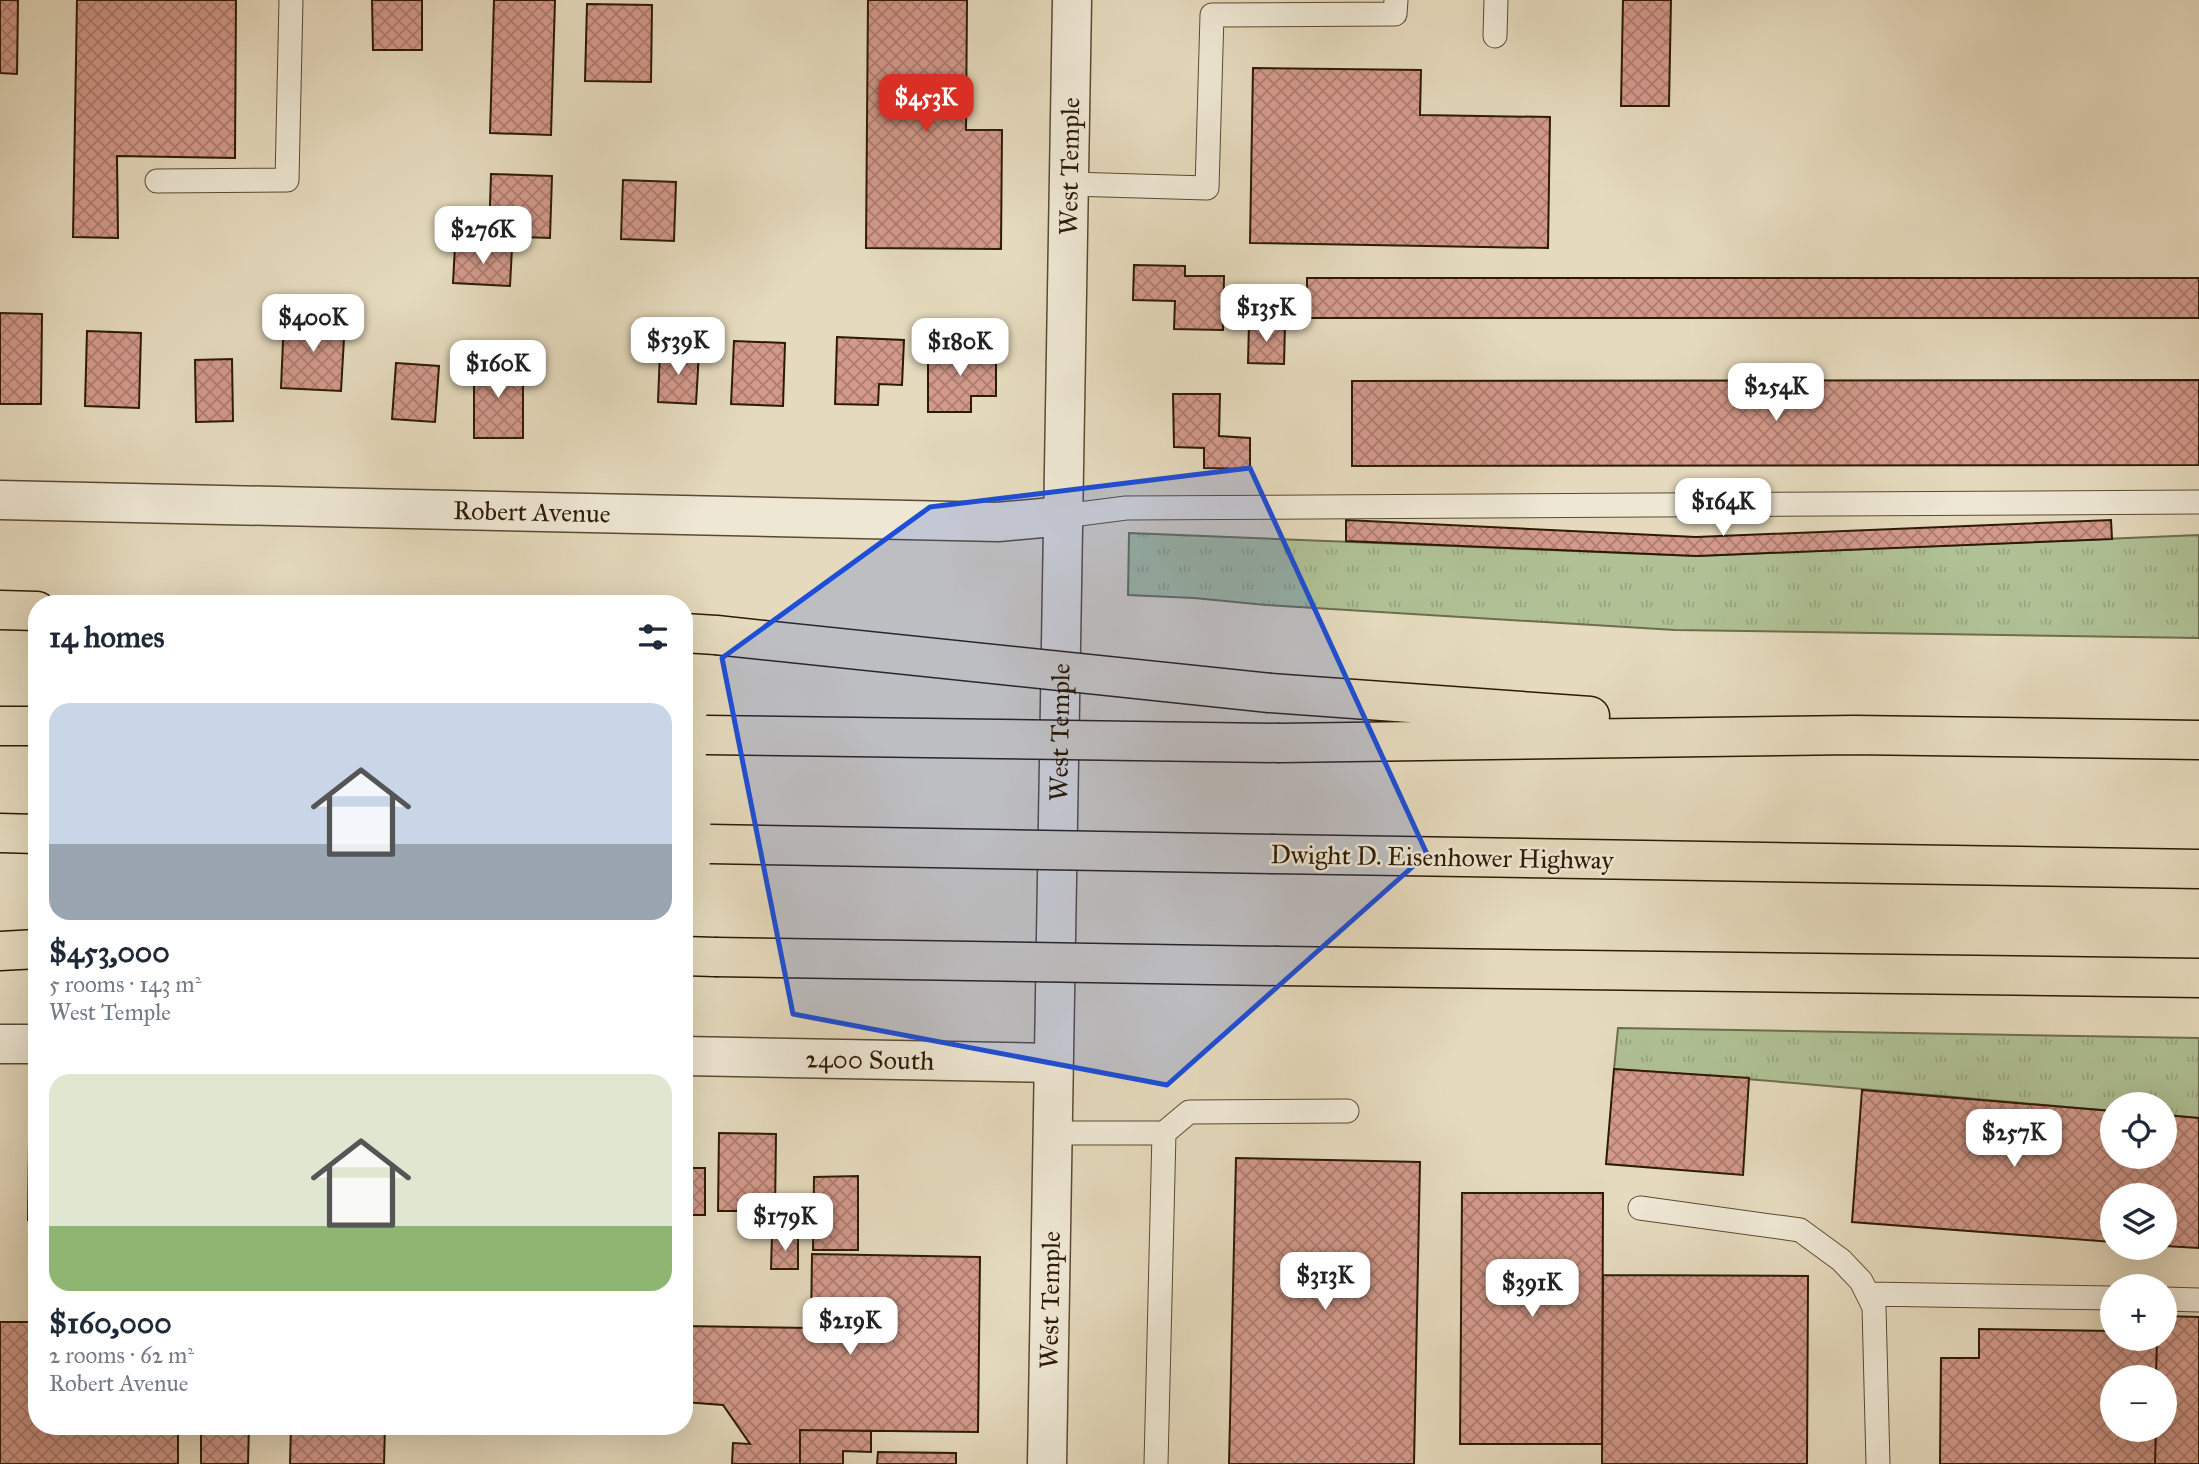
<!DOCTYPE html>
<meta charset="utf-8">
<style>
:root{--surface:#fff;--page:#f6f6f7;--text:#1f2937;--muted:#747a83;--accent:#d93025}
body{margin:0;font-family:"IM FELL Great Primer",serif;background:var(--page);color:var(--text);height:100vh;display:flex;flex-direction:column;font-size:26px;white-space:nowrap}
*{box-sizing:border-box;margin:0}
p{font-size:23px;color:var(--muted)}
.icon{flex:none;width:38px;height:38px;fill:none;stroke:currentColor;stroke-width:2;stroke-linecap:round;stroke-linejoin:round}
.map{position:relative;flex:1;overflow:hidden}
.drawer{position:absolute;left:28px;top:595px;width:665px;height:840px;display:flex;flex-direction:column;background:var(--surface);border-radius:28px;box-shadow:0 7px 28px #0002}
.drawer>*{flex:none}
.fabs{position:absolute;left:2100px;top:1092px;display:grid;gap:14px}
.fabs a{display:grid;place-items:center;width:77px;height:77px;border-radius:50%;background:var(--surface);box-shadow:0 7px 28px #0002;font-size:35px}
.price{position:absolute;translate:-50% -60px;padding:0 16px;border-radius:14px;background:#fff;color:#222;font-size:23px;line-height:46px;filter:drop-shadow(0 2px 4px #0008)}
.price::after{content:'';position:absolute;left:50%;top:42px;width:21px;height:16px;margin-left:-10px;background:inherit;clip-path:polygon(0 0,100% 0,50% 100%)}
.price.on{background:var(--accent);color:#fff}
ul{padding:0;list-style:none}
li{display:grid;align-content:center;gap:14px;height:371px;padding:0 21px}
li span{display:grid;place-items:center;height:217px;border-radius:21px;color:#555}
li>.icon{margin-inline-start:auto}
span .icon{width:126px;height:126px;fill:#fffc;stroke-width:1}
li b{font-size:30px}
h2{display:flex;justify-content:space-between;align-items:center;height:84px;padding:0 21px;font-size:30px}
.map>svg:first-child{display:block}
.grass{fill:url(#grass-tufts);stroke:#6e6e4d;stroke-width:2}
.building{fill:url(#building-cross-hatch);stroke:#2d1a05;stroke-width:2}
.lines{fill:none;stroke-linecap:round;stroke-linejoin:round}
.service-casing{stroke:#5b4a33;stroke-width:25}
.minor-casing{stroke:#5b4a33;stroke-width:41}
.tertiary-casing{stroke:#5b4a33;stroke-width:41}
.motorway-casing{stroke:#2d1a05;stroke-width:41}
.service{stroke:#eee7d4;stroke-width:23}
.minor{stroke:#eee7d4;stroke-width:38}
.tertiary{stroke:#eee7d4;stroke-width:38}
.motorway{stroke:#e5dabd;stroke-width:38}
.motorway-bridge-casing{stroke:#2d1a05;stroke-width:41;stroke-linecap:butt}
.motorway-bridge{stroke:#e5dabd;stroke-width:38}
.marked{fill:#1d4ed8;fill-opacity:0.2;stroke:#1d4ed8;stroke-width:5;stroke-linejoin:round}
.labels{text-anchor:middle;dominant-baseline:central;stroke-width:5;stroke-linejoin:round;paint-order:stroke}
.street-label{font-size:26px;fill:#2d1a05;stroke:#eee7d4}
</style>
<div class="map">
<svg width="2199" height="1464" viewBox="0 0 2199 1464">
<defs>
<pattern id="grass-tufts" width="24" height="20" patternUnits="userSpaceOnUse" patternTransform="scale(1.75)"><rect width="24" height="20" fill="#afc195"/><path d="M3 7l-1-3M5 7V3M7 7l1-3M15 17l-1-3M17 17v-4M19 17l1-3" fill="none" stroke="#97a57f"/></pattern>
<pattern id="building-cross-hatch" width="8" height="8" patternUnits="userSpaceOnUse" patternTransform="scale(1.75)"><rect width="8" height="8" fill="#d3998b"/><path d="M0 0l8 8M0 8l8-8" fill="none" stroke="#ac7c70"/></pattern>
</defs>
<rect width="100%" height="100%" fill="#e5dabd"/>
<filter id="stains"><feTurbulence type="fractalNoise" baseFrequency=".00286" numOctaves="4"/><feColorMatrix values="0 0 0 0 .2 0 0 0 0 .09 0 0 0 0 .02 0 0 0 .5 -.17"/></filter>
<radialGradient id="worn" r=".72"><stop offset=".6" stop-color="#630" stop-opacity="0"/><stop offset="1" stop-color="#630" stop-opacity=".3"/></radialGradient>
<!-- grass -->
<path class="grass" d="M1129,533L1697,556L2199,535V638L1675,630L1266,605L1194,598L1128,595Z
M1618,1028L2199,1038V1118L2165,1115V1104H2112V1111C1946,1097 1780,1080 1614,1069Z"/>
<!-- building -->
<path class="building" d="M0,0H18L17,74L0,73Z
M77,0H236L235,158L117,156L118,238L73,237Z
M372,0H422V50H373Z
M494,0H555L551,135L490,133Z
M868,0H967L966,130H1002L1001,249L866,248Z
M1623,0H1671L1669,106H1621Z
M587,4L652,5L651,82L585,81Z
M1253,68L1421,70L1420,115L1550,117L1548,248L1250,243Z
M491,174L552,176L550,238L489,236Z
M623,180L676,182L674,241L621,239Z
M455,246L512,248L510,286L453,283Z
M1134,265L1185,266V276H1224L1223,330L1174,329L1175,301L1133,300Z
M1307,278H2199V318H1307Z
M0,313L42,314L41,404H0Z
M284,318L345,321L341,391L281,388Z
M1249,323L1285,325L1284,364L1248,363Z
M87,331L141,333L139,408L85,406Z
M837,337L904,340L902,385L879,384L878,405L835,404Z
M734,341L785,343L783,406L731,404Z
M996,349V396H971V412H928V350Z
M660,350L699,352L696,404L658,402Z
M232,359L233,421L196,422L195,360Z
M474,362H523V438H474Z
M396,363L439,366L435,422L392,419Z
M2199,380V465L1352,466V381Z
M1173,394H1220L1219,436L1250,438V469L1204,468V448L1174,447Z
M1346,520L1696,537L2111,520L2112,539L1697,556L1346,541Z
M1614,1069L1749,1078L1743,1175L1606,1164Z
M1862,1090L2112,1111V1157H2165V1115L2199,1118V1248L2165,1246V1195H2112V1242L1852,1222Z
M719,1133L776,1134L775,1211H718Z
M29,1144H37V1220H28Z
M1236,1158L1420,1162L1414,1464H1229Z
M684,1168H705V1215H684Z
M858,1176V1250H813L814,1177Z
M1462,1193H1603L1602,1444H1460Z
M772,1236H798V1269H771Z
M812,1254L980,1257L978,1432L800,1430V1464H732L733,1443L750,1444L723,1405L684,1402V1326L811,1328Z
M1603,1275L1808,1276L1807,1464H1602Z
M2165,1316L2199,1317V1464H2155L2156,1430H2165V1377H2156L2157,1339H2165Z
M0,1322H37V1426H178V1464H0Z
M1979,1329L2112,1331V1339H2157L2156,1377H2112V1430H2156L2155,1464H1940L1941,1358H1979Z
M201,1426H249L248,1464H201Z
M291,1426H385L384,1464H290Z
M385,1426H410V1432L385,1433Z
M800,1430L871,1431V1452L843,1451V1464H800Z
M878,1452L956,1453V1464H877Z"/>
<g class="lines">
<defs>
<path id="service" d="M1495,36L1496,0
M157,181L287,180L291,0
M1070,184L1207,188L1212,15L1395,14L1396,0
M1064,516L1126,508L2199,502
M1053,1133H1164L1156,1464
M1164,1133L1189,1112L1347,1111
M1640,1208L1800,1230L1841,1260L1861,1281L1874,1307L1878,1464
M1868,1294L2112,1298
M2165,1299L2199,1300"/>
<g id="minor">
<path id="s1" d="M0,500L998,522L1064,516"/>
<path d="M0,1044H37"/>
<path id="s2" d="M684,1056L1053,1063"/>
</g>
<g id="tertiary">
<path id="s3" d="M1047,1464L1072,0"/>
</g>
<path id="motorway" d="M0,610L37,611
M684,633L716,635
M1270,693L1590,716
M0,726H37
M1280,743L1854,735L2199,740
M0,833L37,834
M1274,854L2199,869
M0,951L37,949
M684,956L715,957
M1278,966L2199,978"/>
</defs>
<!-- service casing -->
<use href="#service" class="service-casing"/>
<!-- minor casing -->
<use href="#minor" class="minor-casing"/>
<!-- tertiary casing -->
<use href="#tertiary" class="tertiary-casing"/>
<!-- motorway casing -->
<use href="#motorway" class="motorway-casing"/>
<!-- service -->
<use href="#service" class="service"/>
<!-- minor -->
<use href="#minor" class="minor"/>
<!-- tertiary -->
<use href="#tertiary" class="tertiary"/>
<!-- motorway -->
<use href="#motorway" class="motorway"/>
<defs>
<path id="motorway-bridge" d="M716,635L1270,693
M706,735L1280,743
M710,844L1274,854
M715,957L1278,966"/>
</defs>
<!-- motorway-bridge casing -->
<use href="#motorway-bridge" class="motorway-bridge-casing"/>
<!-- motorway-bridge -->
<use href="#motorway-bridge" class="motorway-bridge"/>
</g>
<!-- marked area -->
<path class="marked" d="M1250,468L1427,854L1167,1085L793,1014L722,658L930,507Z"/>
<g class="labels">
<!-- street labels -->
<g class="street-label">
<text stroke="none"><textPath href="#s3" startOffset="1298">West Temple</textPath></text>
<text stroke="none"><textPath href="#s1" startOffset="532">Robert Avenue</textPath></text>
<text stroke="none"><textPath href="#s3" startOffset="732">West Temple</textPath></text>
<text transform="translate(1442 857) rotate(1)">Dwight D. Eisenhower Highway</text>
<text stroke="none"><textPath href="#s2" startOffset="186">2400 South</textPath></text>
<text stroke="none"><textPath href="#s3" startOffset="164">West Temple</textPath></text>
</g>
</g>
<rect width="100%" height="100%" filter="url(#stains)"/>
<rect width="100%" height="100%" fill="url(#worn)"/>
</svg>
<div class="fabs">
<a><svg class="icon" aria-label="locate" viewBox="0 0 24 24"><circle cx="12" cy="12" r="6"/><path d="M12 2v4M12 18v4M2 12h4M18 12h4"/></svg></a>
<a><svg class="icon" aria-label="layers" viewBox="0 0 24 24"><path d="M12 4l9 5-9 5-9-5zM3 14l9 5 9-5"/></svg></a>
<a>+</a>
<a>−</a>
</div>
<b class="price on" style="left:926px;top:134px">$453K</b>
<b class="price" style="left:483px;top:266px">$276K</b>
<b class="price" style="left:1266px;top:344px">$135K</b>
<b class="price" style="left:313px;top:354px">$400K</b>
<b class="price" style="left:678px;top:377px">$539K</b>
<b class="price" style="left:960px;top:378px">$180K</b>
<b class="price" style="left:498px;top:400px">$160K</b>
<b class="price" style="left:1776px;top:423px">$254K</b>
<b class="price" style="left:1723px;top:538px">$164K</b>
<b class="price" style="left:2014px;top:1169px">$257K</b>
<b class="price" style="left:785px;top:1253px">$179K</b>
<b class="price" style="left:1325px;top:1312px">$313K</b>
<b class="price" style="left:1532px;top:1319px">$391K</b>
<b class="price" style="left:850px;top:1357px">$219K</b>
<section class="drawer">
<h2>14 homes<svg class="icon" aria-label="filters" viewBox="0 0 24 24"><path d="M4 7h16M4 17h16"/><circle cx="9" cy="7" r="2"/><circle cx="15" cy="17" r="2"/></svg></h2>
<ul>
<li><span style="background:linear-gradient(#c9d6e8 65%,#9aa5b1 0)"><svg class="icon" aria-label="home" viewBox="0 0 24 24"><path d="M3 11l9-7 9 7M6 9v11h12V9"/></svg></span><div><b>$453,000</b><p>5 rooms · 143 m²</p><p>West Temple</p></div></li>
<li><span style="background:linear-gradient(#dfe7d0 70%,#8fb573 0)"><svg class="icon" aria-label="home" viewBox="0 0 24 24"><path d="M3 11l9-7 9 7M6 9v11h12V9"/></svg></span><div><b>$160,000</b><p>2 rooms · 62 m²</p><p>Robert Avenue</p></div></li>
</ul>
</section>
</div>
